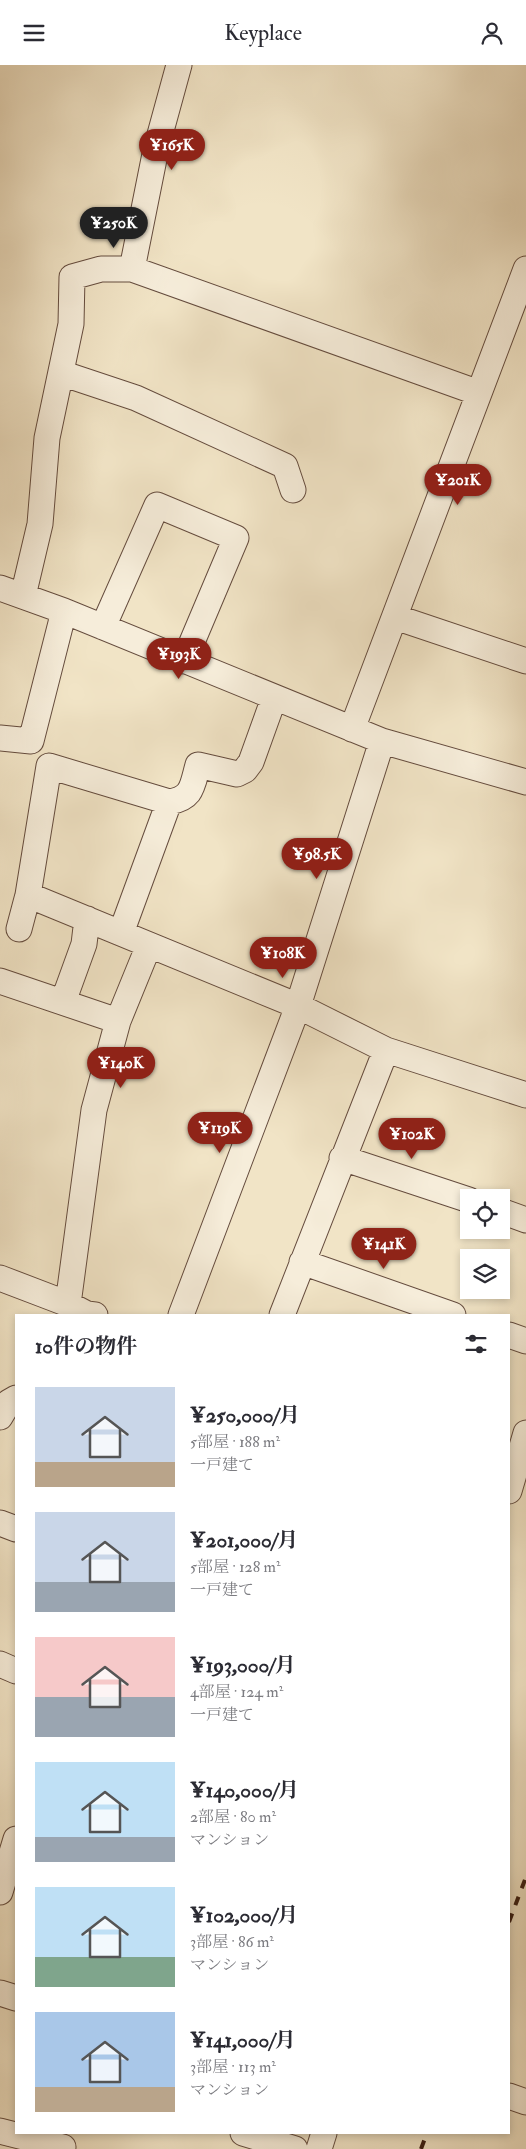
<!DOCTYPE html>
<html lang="ja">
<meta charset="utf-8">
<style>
:root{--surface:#fff;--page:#f7f7f7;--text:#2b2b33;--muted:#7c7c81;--accent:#8f2418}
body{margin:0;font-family:"IM FELL Double Pica","Noto Serif JP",serif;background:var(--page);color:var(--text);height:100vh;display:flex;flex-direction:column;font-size:19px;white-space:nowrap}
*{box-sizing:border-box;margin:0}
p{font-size:16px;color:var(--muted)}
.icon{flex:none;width:28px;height:28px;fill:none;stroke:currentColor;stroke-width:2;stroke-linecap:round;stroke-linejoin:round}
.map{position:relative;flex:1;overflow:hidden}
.sheet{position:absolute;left:15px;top:1249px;width:495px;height:820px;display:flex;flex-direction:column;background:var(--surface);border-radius:0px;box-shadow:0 2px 8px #0003}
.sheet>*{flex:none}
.fabs{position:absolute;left:460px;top:1124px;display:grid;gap:10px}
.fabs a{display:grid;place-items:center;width:50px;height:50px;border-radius:0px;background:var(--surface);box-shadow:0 2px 8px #0003;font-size:25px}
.price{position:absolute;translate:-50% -42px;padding:0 11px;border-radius:18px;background:var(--accent);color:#fff;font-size:16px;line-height:32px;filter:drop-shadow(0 1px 2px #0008)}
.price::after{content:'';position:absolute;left:50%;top:30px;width:15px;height:11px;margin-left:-8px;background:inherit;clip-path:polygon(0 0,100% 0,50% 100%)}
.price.active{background:#222;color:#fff}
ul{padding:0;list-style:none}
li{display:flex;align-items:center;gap:15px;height:125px;padding:0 20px}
li span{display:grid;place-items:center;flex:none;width:140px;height:100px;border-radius:0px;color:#555}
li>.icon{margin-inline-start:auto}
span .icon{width:60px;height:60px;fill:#fffc;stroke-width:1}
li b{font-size:21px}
h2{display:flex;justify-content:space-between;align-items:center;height:60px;padding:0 20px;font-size:21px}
header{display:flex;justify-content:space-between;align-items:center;height:65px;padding:0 20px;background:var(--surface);font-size:22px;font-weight:600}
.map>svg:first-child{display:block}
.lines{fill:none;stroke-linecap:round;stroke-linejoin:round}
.minor-casing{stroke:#654c3e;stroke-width:27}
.minor{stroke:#f6edda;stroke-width:25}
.rail{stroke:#361a10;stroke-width:4;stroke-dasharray:9 9;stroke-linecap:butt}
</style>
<header><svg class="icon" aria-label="menu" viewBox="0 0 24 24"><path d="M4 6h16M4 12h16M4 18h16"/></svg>Keyplace<svg class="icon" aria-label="person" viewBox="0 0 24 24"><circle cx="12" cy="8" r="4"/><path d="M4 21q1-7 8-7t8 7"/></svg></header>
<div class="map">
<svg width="526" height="2084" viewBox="0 0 526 2084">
<rect width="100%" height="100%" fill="#f1e4c6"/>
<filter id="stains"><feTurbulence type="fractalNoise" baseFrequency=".004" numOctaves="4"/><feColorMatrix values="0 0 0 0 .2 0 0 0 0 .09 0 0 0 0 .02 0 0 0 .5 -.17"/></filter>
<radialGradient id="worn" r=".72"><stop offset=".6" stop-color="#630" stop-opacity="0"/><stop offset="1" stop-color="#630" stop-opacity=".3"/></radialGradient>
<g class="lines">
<defs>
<path id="minor" d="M132,204L156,84L179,0
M61,308L136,333L285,401L293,425
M0,523L64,546L382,676L298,941L181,1250
M23,531L40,459L47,373L71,259L72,212L101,204H132L479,328
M395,552L526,596
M103,562L157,440L236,473L184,596
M352,664L526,204
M0,673L31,676L64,546
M382,676L526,717
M28,830L298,941L386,985L526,1030
M19,864L28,830L49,701L169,737
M121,868L169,737C193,733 192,721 198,700L237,709L245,705L251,697L274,633
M0,916L118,956L94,1045L68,1239
M63,937L84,879L87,854
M118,956L149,880
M342,1093L469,1135
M501,1146L526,1155
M302,1197L453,1250
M0,1213L68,1239L87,1249L95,1250
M282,1250L386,985
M509,1270L526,1276
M0,1352L9,1337L16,1333
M509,1426L526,1368
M0,1458L16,1464
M0,1599L16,1606
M0,1827L16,1774
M0,1928L16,1933
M509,2031L526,2037
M0,2066L63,2082
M243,2068L295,2084
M319,2084L324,2068"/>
</defs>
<!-- minor casing -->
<use href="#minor" class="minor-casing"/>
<!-- minor -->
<use href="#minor" class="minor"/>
<!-- rail -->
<path class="rail" d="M509,1857L526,1812
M421,2084L427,2068"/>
</g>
<rect width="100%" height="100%" filter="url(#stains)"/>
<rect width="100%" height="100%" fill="url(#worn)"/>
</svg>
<div class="fabs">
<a><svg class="icon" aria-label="locate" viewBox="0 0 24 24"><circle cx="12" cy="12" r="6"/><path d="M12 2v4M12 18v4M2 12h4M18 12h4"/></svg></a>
<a><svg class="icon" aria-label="layers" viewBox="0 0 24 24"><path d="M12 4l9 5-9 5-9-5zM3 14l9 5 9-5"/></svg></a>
</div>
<b class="price" style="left:172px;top:106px">¥165K</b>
<b class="price active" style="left:114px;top:184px">¥250K</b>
<b class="price" style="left:458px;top:441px">¥201K</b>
<b class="price" style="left:179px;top:615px">¥193K</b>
<b class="price" style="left:317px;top:815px">¥98.5K</b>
<b class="price" style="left:283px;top:914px">¥108K</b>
<b class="price" style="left:121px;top:1024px">¥140K</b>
<b class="price" style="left:220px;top:1089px">¥119K</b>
<b class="price" style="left:412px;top:1095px">¥102K</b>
<b class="price" style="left:384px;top:1205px">¥141K</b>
<section class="sheet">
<h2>10件の物件<svg class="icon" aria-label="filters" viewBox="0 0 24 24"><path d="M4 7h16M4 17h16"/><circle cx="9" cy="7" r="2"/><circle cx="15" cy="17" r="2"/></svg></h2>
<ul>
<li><span style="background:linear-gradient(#c9d6e8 75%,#b9a48a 0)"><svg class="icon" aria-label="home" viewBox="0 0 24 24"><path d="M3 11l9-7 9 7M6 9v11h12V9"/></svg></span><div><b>¥250,000/月</b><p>5部屋 · 188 m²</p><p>一戸建て</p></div></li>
<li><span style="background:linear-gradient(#c9d6e8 70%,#9aa5b1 0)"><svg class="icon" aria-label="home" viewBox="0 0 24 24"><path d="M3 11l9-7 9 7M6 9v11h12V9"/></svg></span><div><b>¥201,000/月</b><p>5部屋 · 128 m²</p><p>一戸建て</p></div></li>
<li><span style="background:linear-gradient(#f6c9c9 60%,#9aa5b1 0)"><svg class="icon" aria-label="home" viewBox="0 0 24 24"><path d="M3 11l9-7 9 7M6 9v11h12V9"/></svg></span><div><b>¥193,000/月</b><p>4部屋 · 124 m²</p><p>一戸建て</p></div></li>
<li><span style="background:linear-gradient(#bfe0f5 75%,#9aa5b1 0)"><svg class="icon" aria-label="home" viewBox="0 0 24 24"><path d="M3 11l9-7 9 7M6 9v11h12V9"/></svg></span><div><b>¥140,000/月</b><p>2部屋 · 80 m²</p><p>マンション</p></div></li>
<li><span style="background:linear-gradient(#bfe0f5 70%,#7fa58c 0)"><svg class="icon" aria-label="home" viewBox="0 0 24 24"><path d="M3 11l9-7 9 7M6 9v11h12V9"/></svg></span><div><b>¥102,000/月</b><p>3部屋 · 86 m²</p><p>マンション</p></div></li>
<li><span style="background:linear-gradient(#a9c7e8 75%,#b9a48a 0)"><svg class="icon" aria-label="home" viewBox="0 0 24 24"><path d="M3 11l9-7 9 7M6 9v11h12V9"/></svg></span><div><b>¥141,000/月</b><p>3部屋 · 113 m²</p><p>マンション</p></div></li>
</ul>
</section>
</div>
